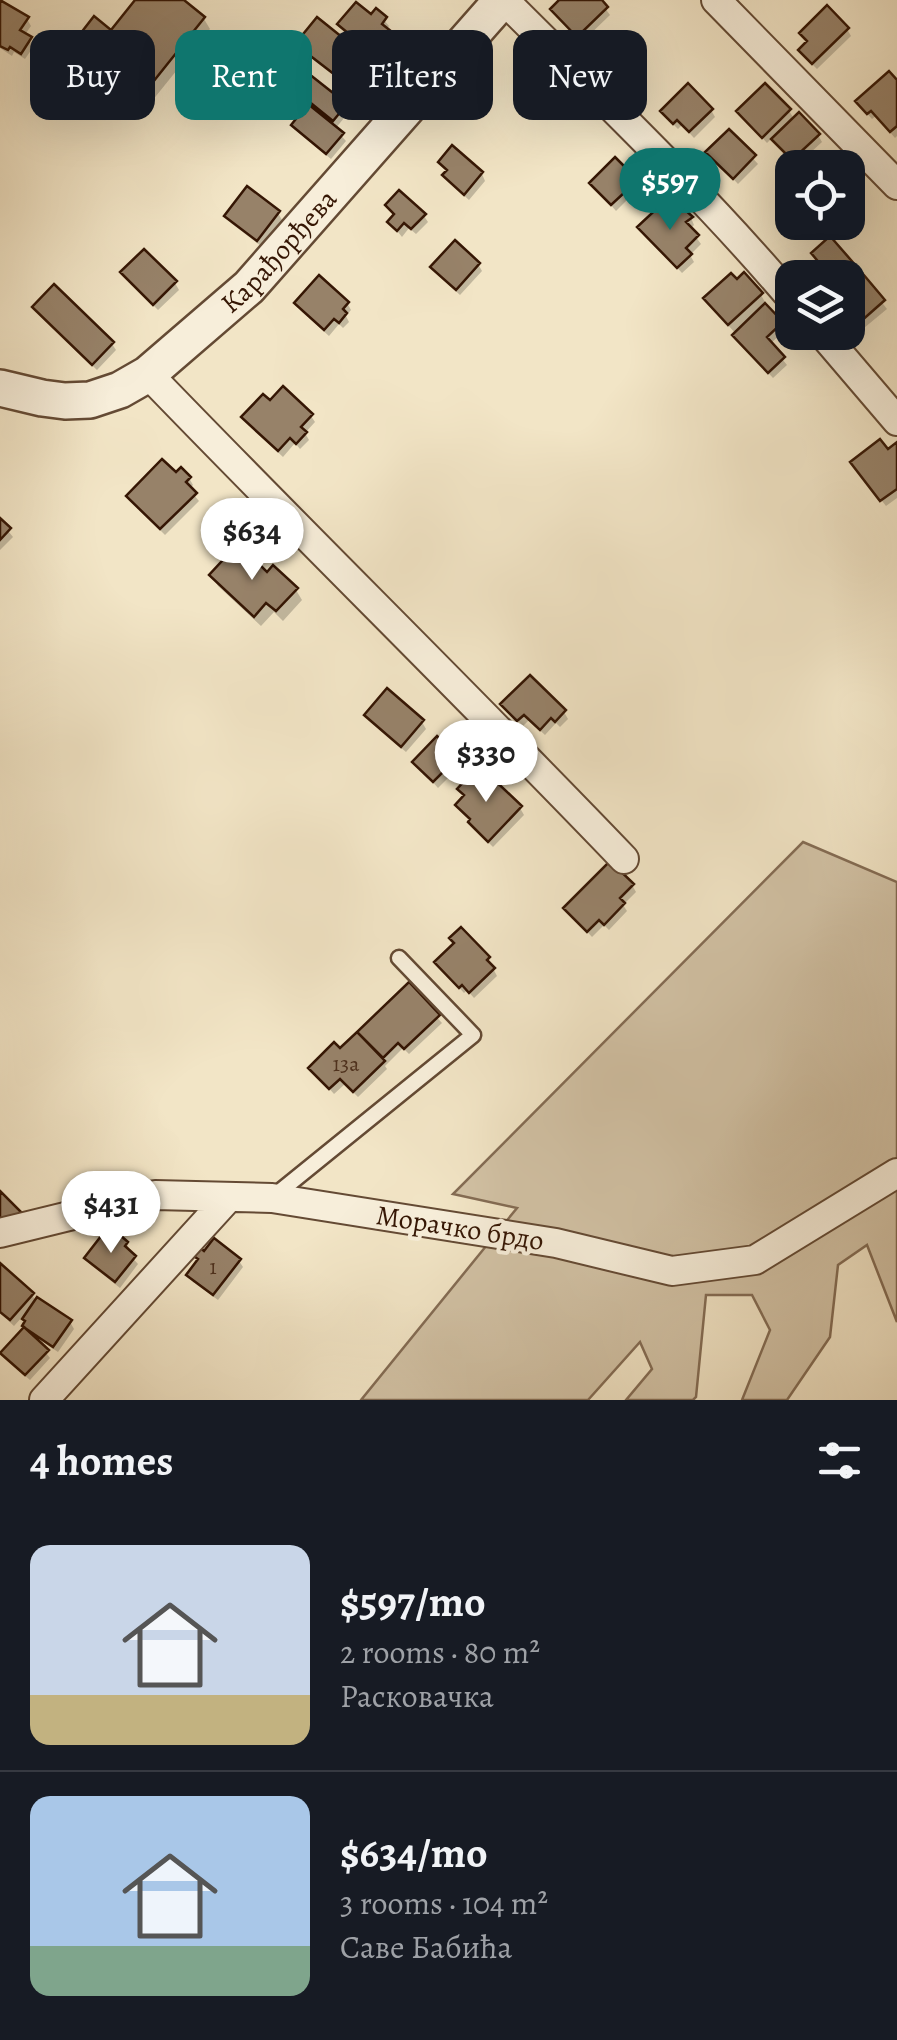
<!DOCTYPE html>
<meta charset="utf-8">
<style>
:root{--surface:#171b24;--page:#20242c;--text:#f1f3f6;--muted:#9ea1a6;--line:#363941;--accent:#0f766e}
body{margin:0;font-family:Alegreya,serif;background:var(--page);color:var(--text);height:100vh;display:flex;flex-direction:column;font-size:38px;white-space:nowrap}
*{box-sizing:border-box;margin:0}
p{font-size:32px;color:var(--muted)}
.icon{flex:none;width:55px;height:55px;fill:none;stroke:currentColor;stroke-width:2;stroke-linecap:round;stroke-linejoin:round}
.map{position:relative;height:1400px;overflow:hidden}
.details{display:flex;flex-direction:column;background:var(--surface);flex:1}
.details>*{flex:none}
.banner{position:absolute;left:30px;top:30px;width:838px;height:90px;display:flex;gap:20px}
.tools{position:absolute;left:775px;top:150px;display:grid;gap:20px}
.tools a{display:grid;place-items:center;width:90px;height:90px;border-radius:20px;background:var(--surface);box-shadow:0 10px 40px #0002;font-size:50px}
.price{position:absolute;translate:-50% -85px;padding:0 22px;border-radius:35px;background:#fff;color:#222;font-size:32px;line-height:65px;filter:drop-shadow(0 2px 5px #0008)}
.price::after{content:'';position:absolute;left:50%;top:60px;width:30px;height:22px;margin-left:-15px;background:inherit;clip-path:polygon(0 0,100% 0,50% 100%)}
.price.active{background:var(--accent);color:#fff}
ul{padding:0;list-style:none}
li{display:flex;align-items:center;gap:30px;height:250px;padding:0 30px}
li+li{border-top:2px solid var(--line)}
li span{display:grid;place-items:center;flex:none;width:280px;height:200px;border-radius:20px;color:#555}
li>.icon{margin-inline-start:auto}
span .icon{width:120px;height:120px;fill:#fffc;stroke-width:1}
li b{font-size:42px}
h2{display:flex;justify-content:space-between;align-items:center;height:120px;padding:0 30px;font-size:42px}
.tag{padding:0 35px;border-radius:20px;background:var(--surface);box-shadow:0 10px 40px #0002;font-size:35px;line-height:90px}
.tag.active{background:var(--accent);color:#fff}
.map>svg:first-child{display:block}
.green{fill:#d2c2a5;stroke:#846c54;stroke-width:2.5}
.shadow{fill:#0003}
.building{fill:#978269;stroke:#351604;stroke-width:2.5}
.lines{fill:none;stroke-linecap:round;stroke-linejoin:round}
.service-casing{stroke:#644a34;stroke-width:19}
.minor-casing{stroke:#644a34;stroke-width:32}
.tertiary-casing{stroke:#644a34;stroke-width:40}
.service{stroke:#f7eeda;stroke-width:14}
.minor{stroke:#f7eeda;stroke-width:28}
.tertiary{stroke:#f7eeda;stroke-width:35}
.labels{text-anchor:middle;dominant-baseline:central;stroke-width:8;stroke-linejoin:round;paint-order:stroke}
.number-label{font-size:22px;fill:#4e311d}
.street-label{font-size:28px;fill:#351604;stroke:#f7eeda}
</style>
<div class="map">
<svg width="897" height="1400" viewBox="0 0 897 1400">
<rect width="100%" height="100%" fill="#f2e5c6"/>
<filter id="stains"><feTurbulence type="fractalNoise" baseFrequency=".002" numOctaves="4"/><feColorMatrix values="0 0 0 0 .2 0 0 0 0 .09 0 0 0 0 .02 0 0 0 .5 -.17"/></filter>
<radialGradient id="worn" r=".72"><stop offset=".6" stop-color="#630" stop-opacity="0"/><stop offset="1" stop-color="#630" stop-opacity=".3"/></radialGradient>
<!-- green -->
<path class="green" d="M803,842L897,882V1322L867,1245L838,1265L830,1337L787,1400H742L770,1330L752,1295H706L696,1397L693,1400H626L652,1369L640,1342L588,1400H361L517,1208L453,1194Z"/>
<!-- shadow -->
<path class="shadow" d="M138,0H180L204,19L210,29L152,101L86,49L80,38L112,33Z
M563,0H599L610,15L582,42L553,10Z
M0,1L27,19L31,26L24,36L34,46L25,59L14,52L12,56L0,48Z
M376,11L389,26L386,30L405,46L409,52L393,71L344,31L340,24L371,18Z
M847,29L851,36L817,69L805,57L809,43L802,33Z
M298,44L371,63L375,70L356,93L302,51Z
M276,83L296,101L281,117L263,102Z
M897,84V136L895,138L876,116L872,119L862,108Z
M294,88L345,105L349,112L335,129L346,141L331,159L298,132L294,125L310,105L298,94Z
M711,110L715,117L694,138L682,125L678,129L667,118Z
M789,111L795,120L818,135L822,142L797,165L778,146L773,137L767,143L739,112Z
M729,132L758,164L738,184L708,152Z
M453,149L482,174L485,181L469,200L449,182L445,175L448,172L441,162Z
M636,181L639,188L616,211L592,183Z
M388,206L424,216L428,222L416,234L409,228L402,237L390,222L396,216Z
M278,213L282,220L261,246L231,223L227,216Z
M677,217L691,218L694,225L690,229L701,244L690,255L694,262L682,273L640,228Z
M478,264L482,271L460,295L437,274L433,268Z
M855,268L887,309L864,328L855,318L854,307L848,299V278H833Z
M127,279L175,283L179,290L158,310Z
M761,295L765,302L762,304L785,330L770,344L787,365L773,378L739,342L736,334L710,305Z
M347,303L351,310L346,316L349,322L343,328L339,324L329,336L301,311L297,304Z
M35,308L112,344L116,350L97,370L39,314Z
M270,404L311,416L315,422L305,433L309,440L300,449L295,443L283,457L248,424L244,417Z
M897,446V498L886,506L857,469Z
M176,476L189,478L193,485L189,489L199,501L165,535L133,503Z
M0,521L13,537L0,550Z
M254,568L296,590L302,600L283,621L274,612L261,626L218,586L212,575Z
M503,705L564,712L568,719L560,727L556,723L545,735L529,720L523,726Z
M367,715L422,722L426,729L406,752L371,722Z
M456,759L460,766L438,788L415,762Z
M460,789L520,808L524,815L493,847L475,829L472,821L458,805L465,797Z
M632,885L636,892L623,905L627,911L609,930L604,925L592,937L566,909Z
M460,930L488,959L497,976L474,998L467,990L464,993L437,963L455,944Z
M408,986L442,1023L409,1054L403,1048L385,1066L387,1069L358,1097L345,1084L334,1094L311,1068L340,1052Z
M116,1243H126L130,1250L128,1253L138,1264L120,1288L91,1265L87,1258Z
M205,1254L239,1261L243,1267L218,1300L193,1282L189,1275L199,1261L195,1255Z
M0,1266L32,1295L37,1303L70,1322L74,1329L58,1352L37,1338L36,1340L50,1358L30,1380L7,1360L3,1353L26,1328L27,1322L23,1316L14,1326L0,1313Z"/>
<!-- building -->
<path class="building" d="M0,0L29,17L20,30L32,37L21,54L10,47L8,50L0,46Z
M135,0H184L205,17L145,92L77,38L94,16L111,30Z
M559,0H602L608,7L577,37L550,9Z
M356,2L371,14L376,8L387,17L382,24L407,44L388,66L337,24Z
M827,5L849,28L812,64L798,50L807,41L799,33Z
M317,17L373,62L352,88L295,44Z
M304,70L347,104L333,121L291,87Z
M889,71L897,80V126L890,132L871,111L867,114L855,101Z
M276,79L296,96L279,116L259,99Z
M688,83L713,109L689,132L677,120L673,124L660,111Z
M765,83L791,109L762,138L736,111Z
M308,104L344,133L326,154L291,125Z
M799,112L820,134L792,160L771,139Z
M729,129L756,155L733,179L705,152Z
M452,145L483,172L464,195L442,175L447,170L438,162Z
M615,157L638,180L611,205L589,183Z
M247,186L280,211L257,241L224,216Z
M399,190L426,214L411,229L404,223L397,231L387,222L394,214L385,205Z
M665,201L678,213L683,208L693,217L686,222L699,235L686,248L692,254L677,268L637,227Z
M830,236L857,267L844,278H832L811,253Z
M455,240L480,263L456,290L430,267Z
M144,249L177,281L153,305L120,272Z
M744,272L763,293L728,325L703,298L731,273L737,279Z
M863,274L885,300L859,323L848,310L852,306L848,300V287Z
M319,275L349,302L343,309L347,313L339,323L334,319L324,330L294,303Z
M54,284L114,342L92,365L32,307Z
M765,303L783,322L767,337L785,357L768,373L732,335Z
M283,386L313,414L301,427L307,432L296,444L290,438L278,451L241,417L263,394L270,400Z
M880,439L888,449L897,442V489L880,501L850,462Z
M162,459L176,472L181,467L191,477L186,482L197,493L160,529L126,496Z
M0,518L11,528L0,540Z
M235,547L254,565L257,562L267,572L273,565L298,588L276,611L266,603L254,617L209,575Z
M530,675L566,710L555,722L551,718L540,730L524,715L517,721L500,704Z
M387,688L424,720L401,747L364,715Z
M437,736L458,757L433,782L412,762Z
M474,771L481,777L486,772L522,806L488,842L468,822L470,819L455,805L464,795L457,789Z
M610,861L634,884L620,898L625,903L604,925L599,920L587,932L563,908Z
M461,927L490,957L487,960L495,968L469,993L462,985L459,988L434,962L454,943L449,938Z
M409,982L440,1015L404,1049L398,1043L383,1058L357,1032Z
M357,1032L385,1061L353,1092L340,1079L329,1089L308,1068L334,1042L340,1048Z
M0,1191L28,1219L0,1222Z
M105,1231L116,1239L120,1235L128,1242L125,1246L136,1256L115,1282L84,1258Z
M214,1238L241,1259L213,1295L186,1275L198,1259L192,1255L199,1247L204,1251Z
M0,1263L34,1293L10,1320L0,1312Z
M37,1297L72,1320L53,1347L22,1326L25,1321L22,1319Z
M24,1327L49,1350L25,1375L0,1353Z"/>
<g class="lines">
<defs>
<path id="service" d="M273,1197L473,1035L399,958"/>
<path id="minor" d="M504,0C602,98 703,194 792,299
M716,0L897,185
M821,332L897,421
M148,374C305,537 467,695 624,859
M0,1233L155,1195L272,1198L556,1243L672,1271L755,1260L897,1173
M44,1400L228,1198"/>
<g id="tertiary">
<path id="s1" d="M0,388L42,398L65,401L90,400L120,390L148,374L249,287L502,0"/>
</g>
</defs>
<!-- service casing -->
<use href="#service" class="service-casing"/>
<!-- minor casing -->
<use href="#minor" class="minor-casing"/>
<!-- tertiary casing -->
<use href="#tertiary" class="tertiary-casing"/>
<!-- service -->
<use href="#service" class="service"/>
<!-- minor -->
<use href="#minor" class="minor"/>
<!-- tertiary -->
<use href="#tertiary" class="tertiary"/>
</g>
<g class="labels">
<!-- number labels -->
<g class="number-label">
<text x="346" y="1064">13a</text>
<text x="213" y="1267">1</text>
</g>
<!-- street labels -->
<g class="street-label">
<text stroke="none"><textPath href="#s1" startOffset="335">Карађорђева</textPath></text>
<text transform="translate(460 1228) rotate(9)">Морачко брдо</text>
</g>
</g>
<rect width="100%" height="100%" filter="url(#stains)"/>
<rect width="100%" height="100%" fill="url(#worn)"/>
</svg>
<div class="tools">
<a><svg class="icon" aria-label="locate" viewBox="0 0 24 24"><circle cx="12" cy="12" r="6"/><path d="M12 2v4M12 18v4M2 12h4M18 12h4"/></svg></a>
<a><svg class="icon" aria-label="layers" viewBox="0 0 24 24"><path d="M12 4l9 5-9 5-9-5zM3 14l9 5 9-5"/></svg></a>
</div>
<b class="price active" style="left:670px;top:233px">$597</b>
<b class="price" style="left:252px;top:583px">$634</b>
<b class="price" style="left:486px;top:805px">$330</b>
<b class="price" style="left:111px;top:1256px">$431</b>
<div class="banner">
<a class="tag">Buy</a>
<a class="tag active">Rent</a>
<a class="tag">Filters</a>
<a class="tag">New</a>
</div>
</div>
<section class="details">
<h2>4 homes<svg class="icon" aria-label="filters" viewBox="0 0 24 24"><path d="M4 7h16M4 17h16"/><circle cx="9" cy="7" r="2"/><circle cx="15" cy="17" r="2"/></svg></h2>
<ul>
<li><span style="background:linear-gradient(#c9d6e8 75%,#c2b280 0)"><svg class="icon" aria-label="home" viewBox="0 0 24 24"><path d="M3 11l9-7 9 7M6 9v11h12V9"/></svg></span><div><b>$597/mo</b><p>2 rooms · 80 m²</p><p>Расковачка</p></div></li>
<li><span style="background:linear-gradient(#a9c7e8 75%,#7fa58c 0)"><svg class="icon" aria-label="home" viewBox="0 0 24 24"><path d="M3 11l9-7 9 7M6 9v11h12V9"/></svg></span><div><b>$634/mo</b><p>3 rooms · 104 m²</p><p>Саве Бабића</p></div></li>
</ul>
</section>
